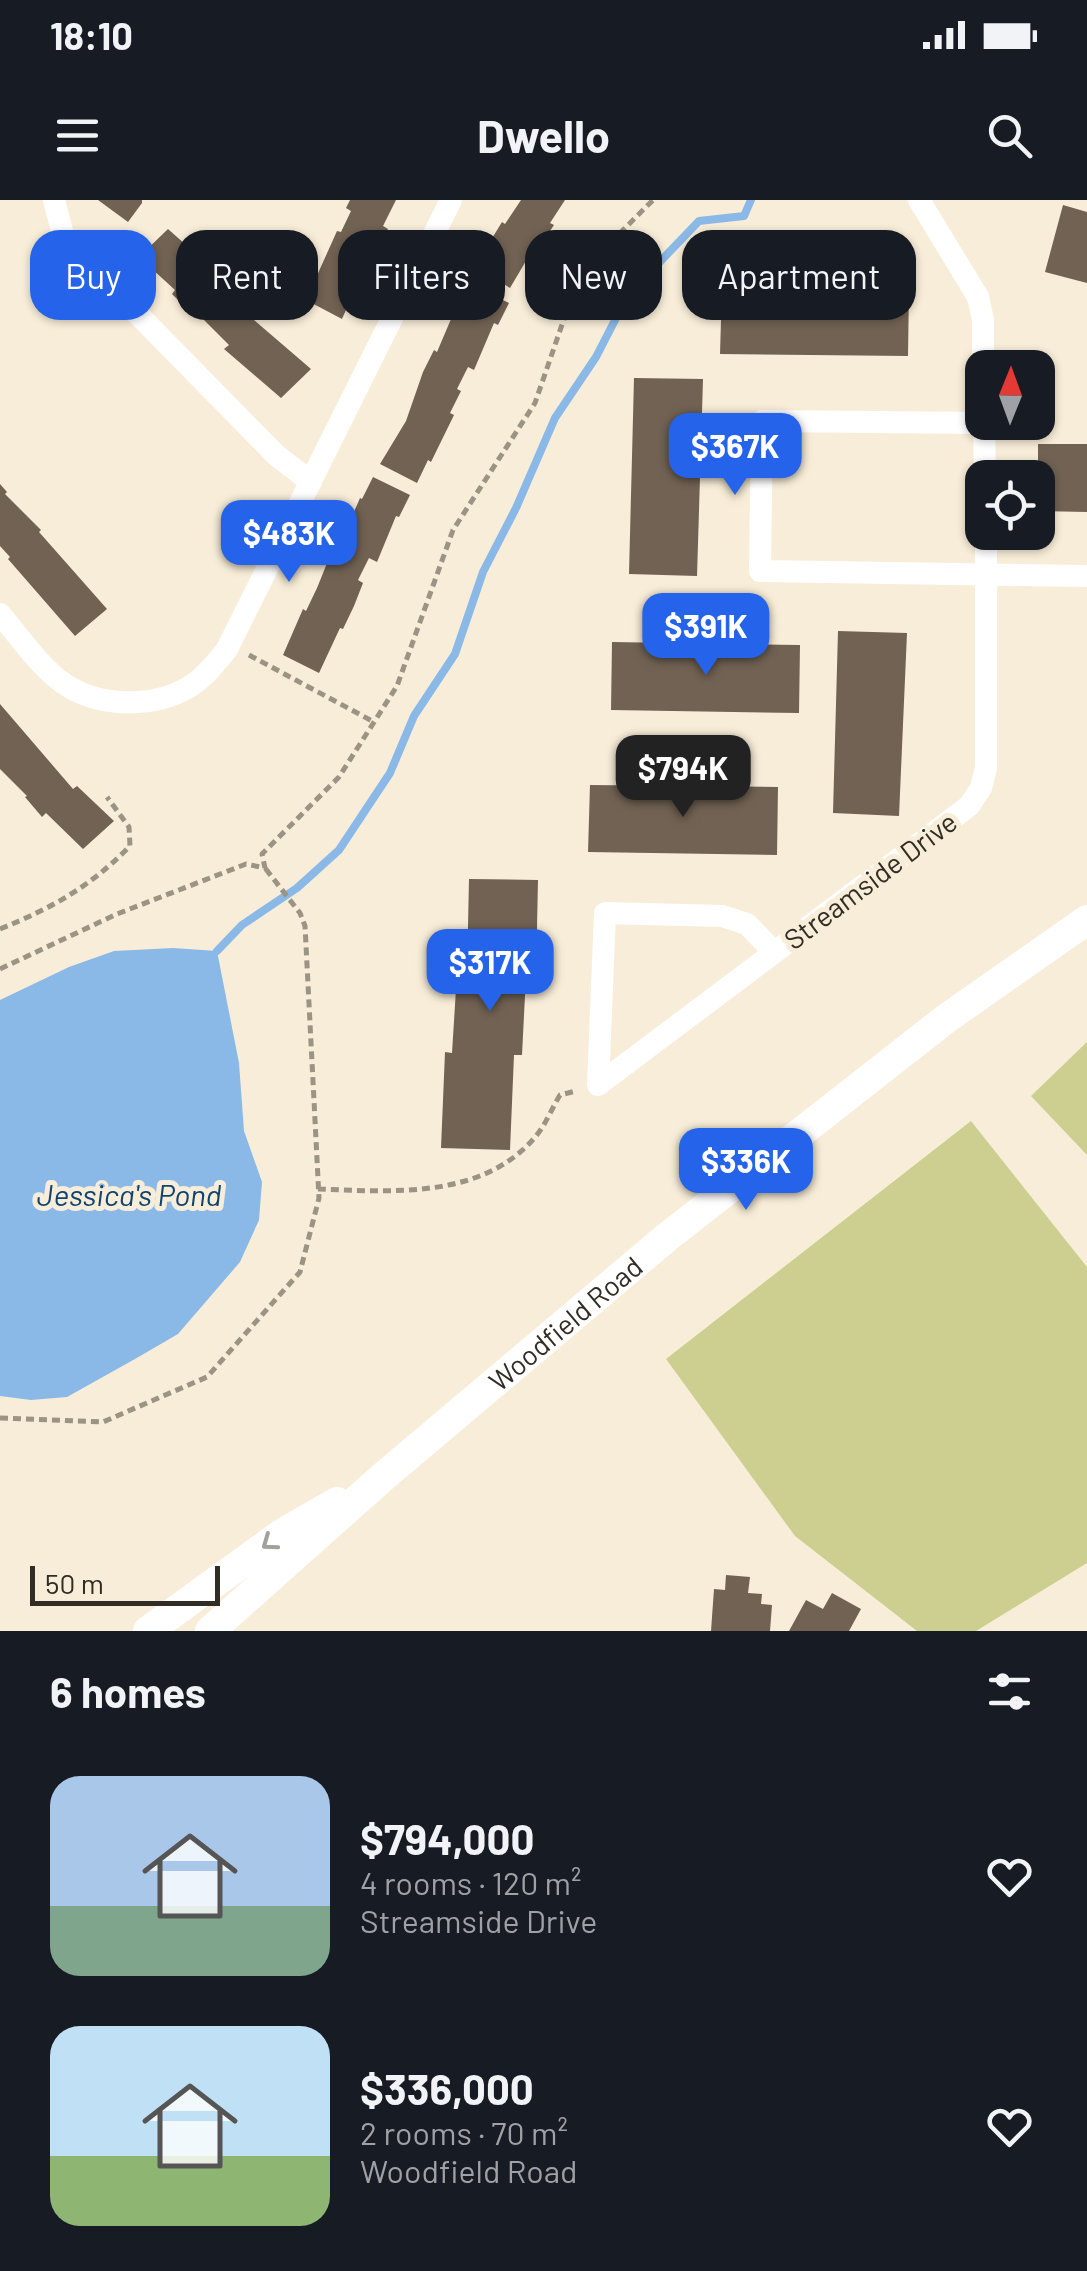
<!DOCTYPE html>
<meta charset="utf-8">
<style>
:root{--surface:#171b24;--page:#20242c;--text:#f1f3f6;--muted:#9ea1a6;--accent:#2563eb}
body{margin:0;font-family:Barlow,sans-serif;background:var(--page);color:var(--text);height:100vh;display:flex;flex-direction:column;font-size:38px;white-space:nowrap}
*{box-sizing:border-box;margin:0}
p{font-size:32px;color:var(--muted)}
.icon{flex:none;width:55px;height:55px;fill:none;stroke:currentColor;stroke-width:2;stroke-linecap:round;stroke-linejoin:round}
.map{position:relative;height:1431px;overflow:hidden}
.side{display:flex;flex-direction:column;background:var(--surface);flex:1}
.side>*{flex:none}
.top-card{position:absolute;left:30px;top:30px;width:1028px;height:90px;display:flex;gap:20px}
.needle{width:65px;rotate:1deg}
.controls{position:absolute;left:965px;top:150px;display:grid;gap:20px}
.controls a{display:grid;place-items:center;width:90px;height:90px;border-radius:20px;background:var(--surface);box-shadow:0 2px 8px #0004;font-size:50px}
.scale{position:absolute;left:30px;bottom:25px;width:190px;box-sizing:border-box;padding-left:10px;border:5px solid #312c24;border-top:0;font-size:28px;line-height:35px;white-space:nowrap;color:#312c24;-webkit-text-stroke:8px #f8edd8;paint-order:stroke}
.price{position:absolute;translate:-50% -85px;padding:0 22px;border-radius:20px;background:var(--accent);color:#fff;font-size:32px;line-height:65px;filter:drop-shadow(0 2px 5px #0008)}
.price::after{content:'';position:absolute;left:50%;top:60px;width:30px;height:22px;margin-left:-15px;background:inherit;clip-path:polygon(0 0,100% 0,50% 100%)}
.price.selected{background:#222;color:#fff}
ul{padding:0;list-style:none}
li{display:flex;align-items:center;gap:30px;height:250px;padding:0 50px}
li span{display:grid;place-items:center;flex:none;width:280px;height:200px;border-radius:30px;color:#555}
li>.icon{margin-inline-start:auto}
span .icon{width:120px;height:120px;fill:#fffc;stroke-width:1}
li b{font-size:42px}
h2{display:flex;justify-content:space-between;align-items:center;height:120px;padding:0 50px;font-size:42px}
.tag{padding:0 35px;border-radius:30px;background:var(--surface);box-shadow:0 2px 8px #0004;font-size:35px;line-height:90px}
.tag.selected{background:var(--accent);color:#fff}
.status{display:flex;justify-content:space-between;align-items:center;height:70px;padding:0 50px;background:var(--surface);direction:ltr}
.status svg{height:28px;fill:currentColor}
header{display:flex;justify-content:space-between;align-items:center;height:130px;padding:0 50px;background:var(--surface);font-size:45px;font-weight:700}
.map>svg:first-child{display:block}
.green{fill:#cccf8f}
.water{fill:#8ab9e8}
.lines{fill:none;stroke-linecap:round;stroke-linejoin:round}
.stream{stroke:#8ab9e8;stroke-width:8}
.building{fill:#716253}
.path{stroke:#9b9384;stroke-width:5;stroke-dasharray:8 5;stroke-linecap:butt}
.street{stroke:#fff;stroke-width:22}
.secondary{stroke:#fff;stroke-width:30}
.oneway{stroke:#a2a09c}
.labels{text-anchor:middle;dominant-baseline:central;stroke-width:10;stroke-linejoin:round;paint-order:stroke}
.street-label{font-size:28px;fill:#312c24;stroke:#f8edd8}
.water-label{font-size:30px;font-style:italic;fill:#10436f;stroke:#f8edd8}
</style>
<div class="status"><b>18:10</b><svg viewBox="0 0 49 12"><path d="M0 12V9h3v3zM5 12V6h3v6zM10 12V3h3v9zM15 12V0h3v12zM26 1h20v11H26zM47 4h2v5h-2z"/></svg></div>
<header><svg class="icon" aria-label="menu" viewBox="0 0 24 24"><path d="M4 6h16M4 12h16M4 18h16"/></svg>Dwello<svg class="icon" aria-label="search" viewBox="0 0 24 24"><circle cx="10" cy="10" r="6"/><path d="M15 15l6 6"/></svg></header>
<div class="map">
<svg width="1087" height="1431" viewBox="0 0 1087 1431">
<rect width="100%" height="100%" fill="#f8edd8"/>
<!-- green -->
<path class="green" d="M1087,842V955L1031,896Z
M971,921L1087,1067V1363L976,1431H917L795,1336L666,1159Z"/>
<!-- water -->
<path class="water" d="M173,748L217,751L239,863L244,931L262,982L259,1020L240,1062L178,1134L135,1159L67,1197L31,1200L0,1196V800L69,767L114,751Z"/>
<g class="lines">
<!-- stream -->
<path class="stream" d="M217,751L242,725L297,688L339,650L390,573L414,516L455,454L483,372L516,308L555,218L596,157L628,95L699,21L744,16L751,0"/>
</g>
<!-- building -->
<path class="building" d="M98,0H142V3L128,22Z
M350,0H396L383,26L388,29L377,51L373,49L342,119L306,100L337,31L341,32L351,11L346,8Z
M521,0H565L550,23L554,25L540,46L536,44L510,88L475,66L502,22L505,24Z
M1063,5L1087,12V83L1045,72Z
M168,29L204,61L200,64L219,83L222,81L258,116L254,120L311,169L281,198L224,149L229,145L193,109L190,112L172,94L175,90L139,57Z
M472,85L509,103L498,125L494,123L474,170L468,167L457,189L461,191L450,213L454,215L431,262L428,260L417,283L380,264L406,221L423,172L434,150L437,152L457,105L461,107Z
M722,86L909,89L908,156L720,154Z
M634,178L703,179L697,376L629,374Z
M1038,244H1087V312L1038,311Z
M373,277L410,295L399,317L396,316L377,362L369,358L358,380L363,383L354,406L343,429L340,428L319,473L283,455L303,409L306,411L317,388L336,341L340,344L360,298L362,299Z
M0,284L7,292L5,294L41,330L39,332L107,409L75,436L8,359L10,357L0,346Z
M838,431L907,433L899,616L833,613Z
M612,442L800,445L799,513L611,510Z
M0,504L73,589L77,586L114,621L83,649L46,613L42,617L25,597L27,596L0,569Z
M590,585L778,587L777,655L588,652Z
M469,679L538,680L536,776H526L522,855H514L510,950L441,948L445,852L452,853L457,773H467Z
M726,1375L750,1377L748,1393L762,1394L761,1404L772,1405L770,1431H711L714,1389L725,1390Z
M832,1393L861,1409L849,1431H789L806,1400L823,1409Z"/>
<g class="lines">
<!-- path -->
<path class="path" d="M249,455L374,522
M0,729C52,708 90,687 130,646L129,627L107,597
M0,769L117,714L246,664L265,668L262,654L339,577L397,486L453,330L535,203L565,116L594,59L653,0
M318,989C393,992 484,999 536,936C546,924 552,908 560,895L576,891
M0,1218L103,1222L207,1177L300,1072L319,998L305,726L300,713L265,668"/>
<!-- street -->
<path class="street" d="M54,0L64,39L276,255L311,282
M919,0L978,97L983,120V168
M984,222L985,278
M984,223L762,221L760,371L1087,376
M0,414C19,436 39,466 63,483C97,507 152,509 189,487C204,478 216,463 227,449L451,0
M774,752L747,724L722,716L605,713L598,885L969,606L981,588L986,568V332"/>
<!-- secondary -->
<g class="secondary">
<path d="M148,1431L283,1333L337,1302"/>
<path id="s1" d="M210,1431L384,1276L666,1038L947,818L1087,720"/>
</g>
</g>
<!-- one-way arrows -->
<defs><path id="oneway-chevron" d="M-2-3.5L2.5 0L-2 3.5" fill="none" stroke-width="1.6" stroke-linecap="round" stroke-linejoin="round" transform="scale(2.5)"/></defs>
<use class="oneway" href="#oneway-chevron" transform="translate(269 1343) rotate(144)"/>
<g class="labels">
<!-- street labels -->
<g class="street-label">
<text transform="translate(870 680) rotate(-37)">Streamside Drive</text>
<text stroke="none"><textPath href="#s1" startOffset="470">Woodfield Road</textPath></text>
</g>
<!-- water labels -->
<g class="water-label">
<text x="129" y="994">Jessica's Pond</text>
</g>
</g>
</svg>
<div class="controls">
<a><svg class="needle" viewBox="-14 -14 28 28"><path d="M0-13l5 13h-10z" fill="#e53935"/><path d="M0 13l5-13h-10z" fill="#9ea1a6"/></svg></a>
<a><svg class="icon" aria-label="locate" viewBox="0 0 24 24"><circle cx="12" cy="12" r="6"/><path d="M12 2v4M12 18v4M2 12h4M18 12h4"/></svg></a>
</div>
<div class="scale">50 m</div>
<b class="price" style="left:735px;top:298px">$367K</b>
<b class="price" style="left:289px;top:385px">$483K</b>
<b class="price" style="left:706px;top:478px">$391K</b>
<b class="price selected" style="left:683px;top:620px">$794K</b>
<b class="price" style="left:490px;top:814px">$317K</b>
<b class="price" style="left:746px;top:1013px">$336K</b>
<div class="top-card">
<a class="tag selected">Buy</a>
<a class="tag">Rent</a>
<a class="tag">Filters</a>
<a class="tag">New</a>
<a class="tag">Apartment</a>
</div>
</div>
<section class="side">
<h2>6 homes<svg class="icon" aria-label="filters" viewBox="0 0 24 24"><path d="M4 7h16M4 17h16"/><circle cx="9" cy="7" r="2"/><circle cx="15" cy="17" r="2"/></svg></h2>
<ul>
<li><span style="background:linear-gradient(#a9c7e8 65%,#7fa58c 0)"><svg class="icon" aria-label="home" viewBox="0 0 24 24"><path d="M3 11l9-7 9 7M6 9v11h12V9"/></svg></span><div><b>$794,000</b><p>4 rooms · 120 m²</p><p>Streamside Drive</p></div><svg class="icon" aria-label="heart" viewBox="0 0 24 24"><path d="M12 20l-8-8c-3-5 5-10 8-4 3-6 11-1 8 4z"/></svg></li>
<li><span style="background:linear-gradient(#bfe0f5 65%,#8fb573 0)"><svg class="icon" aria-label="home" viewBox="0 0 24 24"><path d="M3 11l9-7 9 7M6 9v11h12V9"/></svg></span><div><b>$336,000</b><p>2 rooms · 70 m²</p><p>Woodfield Road</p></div><svg class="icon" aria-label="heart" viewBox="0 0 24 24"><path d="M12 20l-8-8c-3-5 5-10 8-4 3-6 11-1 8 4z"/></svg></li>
</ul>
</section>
